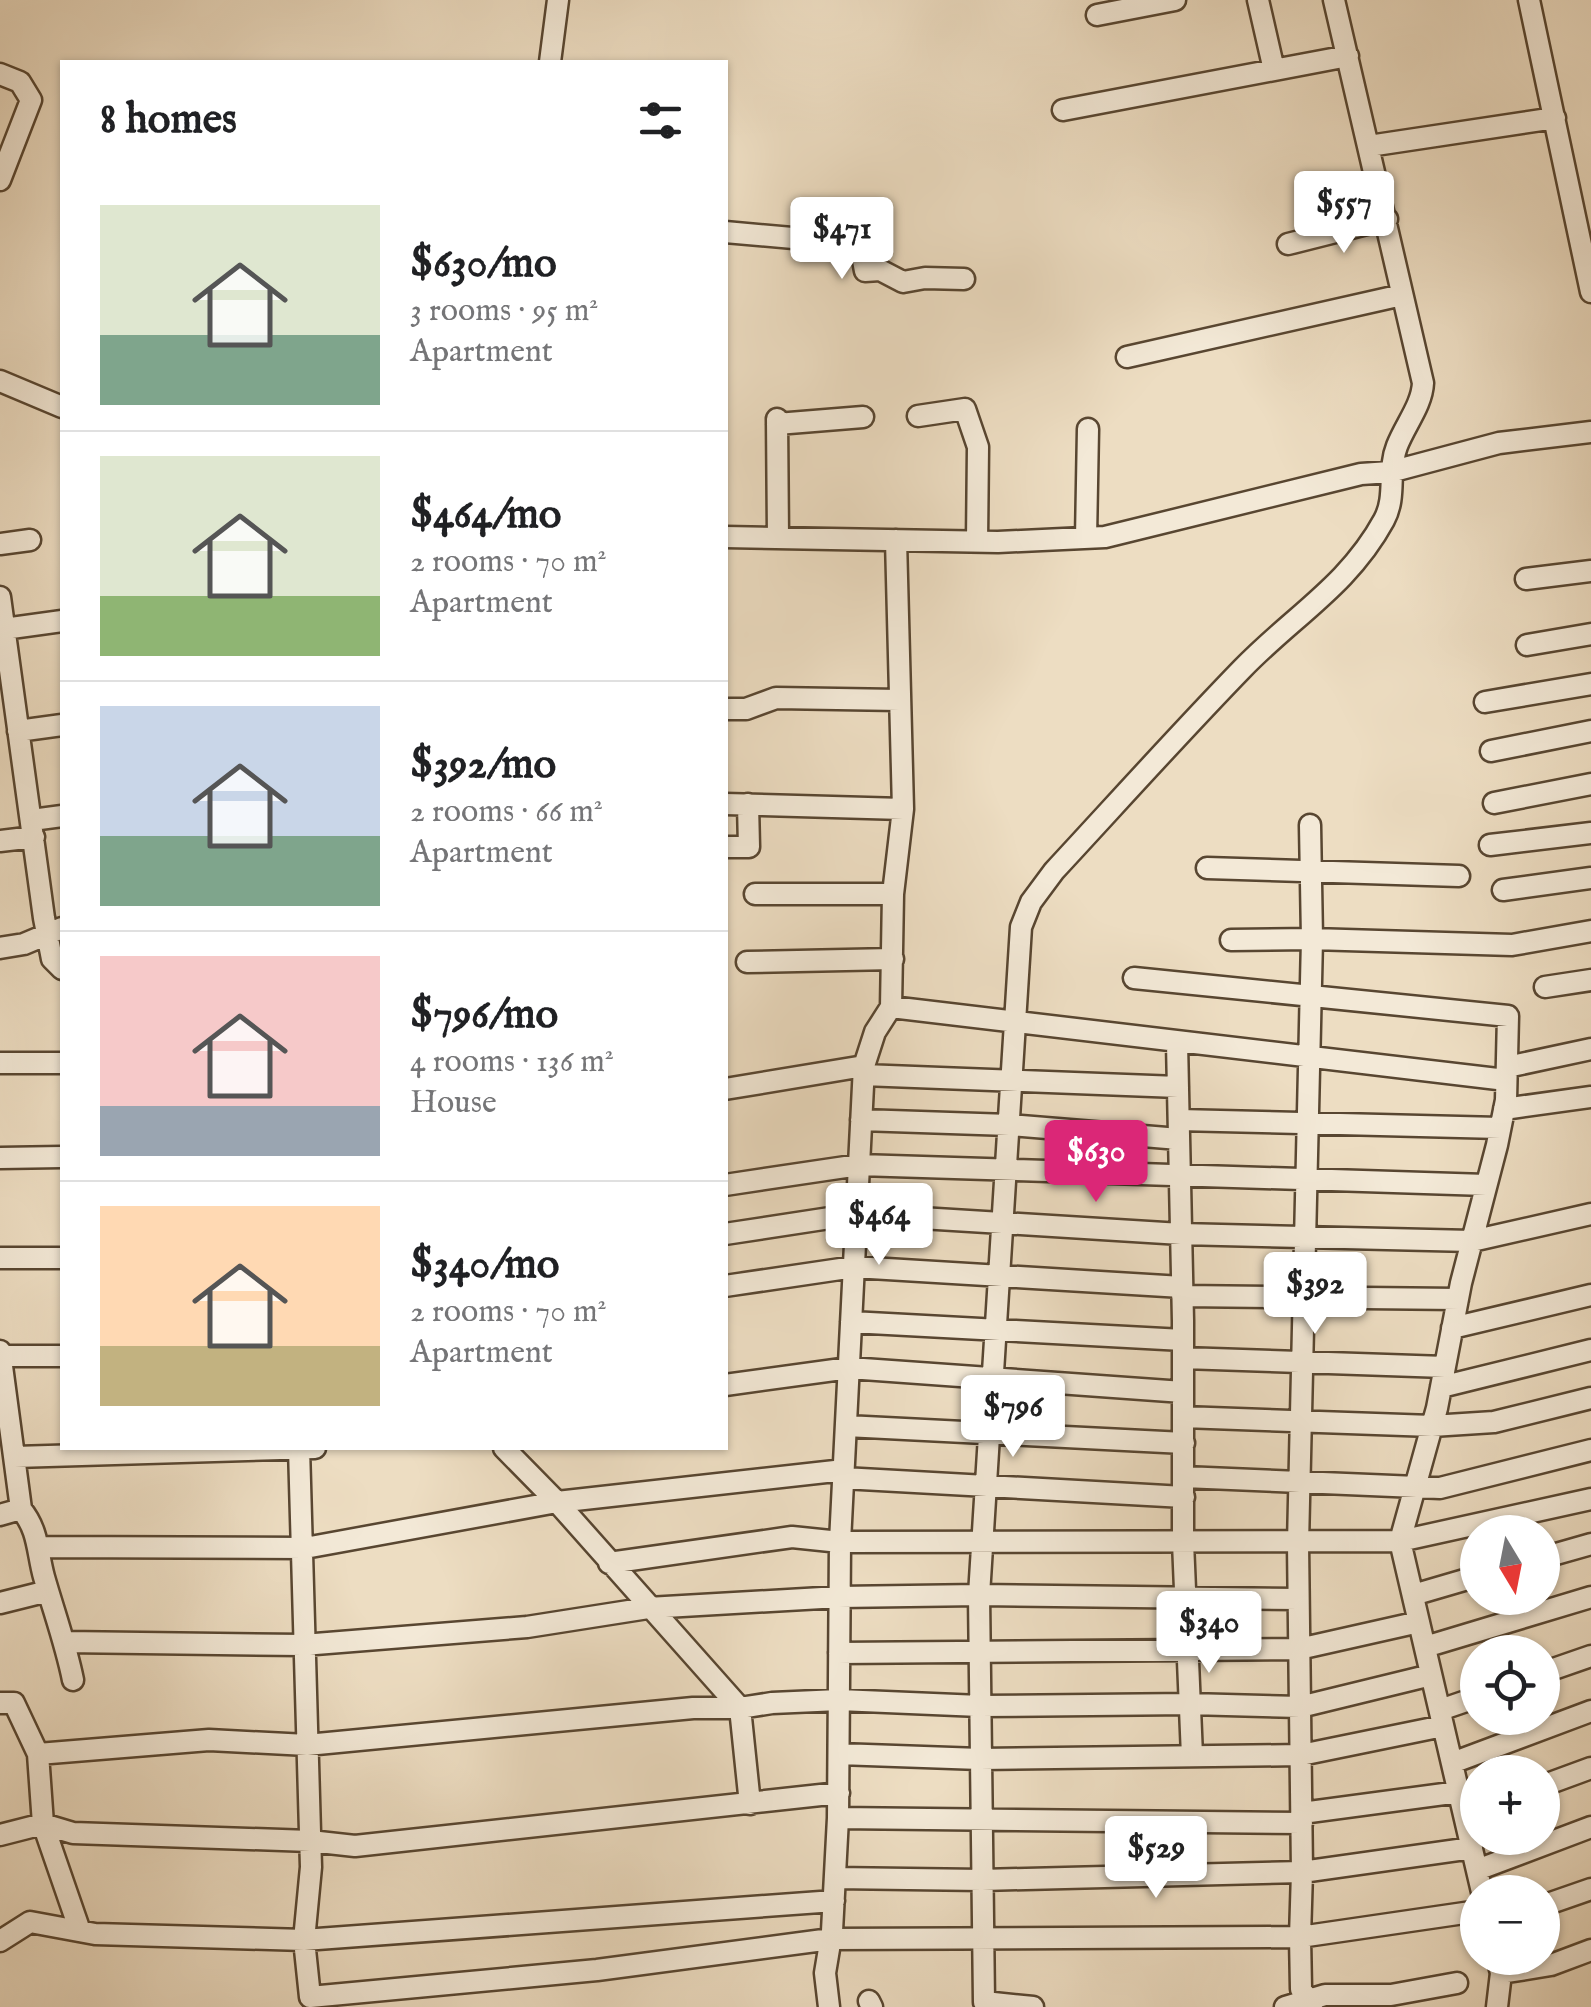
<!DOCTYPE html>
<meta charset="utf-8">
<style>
:root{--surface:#fff;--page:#f2f2f2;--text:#202124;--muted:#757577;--line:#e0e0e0;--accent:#db2777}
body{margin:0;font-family:"IM FELL English",serif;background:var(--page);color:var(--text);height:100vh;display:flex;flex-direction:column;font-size:38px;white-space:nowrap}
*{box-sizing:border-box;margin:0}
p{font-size:32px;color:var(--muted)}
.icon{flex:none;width:55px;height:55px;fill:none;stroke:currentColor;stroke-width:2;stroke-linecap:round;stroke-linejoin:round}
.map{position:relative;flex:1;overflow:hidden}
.details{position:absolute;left:60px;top:60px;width:668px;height:1390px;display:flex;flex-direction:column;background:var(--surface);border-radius:0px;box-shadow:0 2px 8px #0004}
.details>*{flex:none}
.needle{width:65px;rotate:170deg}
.buttons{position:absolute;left:1460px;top:1515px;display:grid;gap:20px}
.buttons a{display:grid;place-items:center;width:100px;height:100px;border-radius:50%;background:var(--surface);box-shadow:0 2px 8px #0004;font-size:50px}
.price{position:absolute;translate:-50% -85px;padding:0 22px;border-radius:10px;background:#fff;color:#222;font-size:32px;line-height:65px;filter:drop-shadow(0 2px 5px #0008)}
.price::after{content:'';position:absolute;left:50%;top:60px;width:30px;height:22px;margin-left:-15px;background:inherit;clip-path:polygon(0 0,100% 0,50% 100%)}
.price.current{background:var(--accent);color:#fff}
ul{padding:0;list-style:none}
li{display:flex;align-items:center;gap:30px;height:250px;padding:0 40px}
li+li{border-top:2px solid var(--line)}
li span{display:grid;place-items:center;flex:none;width:280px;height:200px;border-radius:0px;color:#555}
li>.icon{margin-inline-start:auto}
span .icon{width:120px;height:120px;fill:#fffc;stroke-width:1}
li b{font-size:42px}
h2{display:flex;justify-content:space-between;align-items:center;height:120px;padding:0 40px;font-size:42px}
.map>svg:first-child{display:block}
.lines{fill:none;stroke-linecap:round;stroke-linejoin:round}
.minor-casing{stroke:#584631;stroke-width:25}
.minor{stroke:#f3e9d7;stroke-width:20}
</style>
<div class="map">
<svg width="1591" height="2007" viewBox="0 0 1591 2007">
<rect width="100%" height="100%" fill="#edddc2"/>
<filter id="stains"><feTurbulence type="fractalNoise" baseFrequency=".002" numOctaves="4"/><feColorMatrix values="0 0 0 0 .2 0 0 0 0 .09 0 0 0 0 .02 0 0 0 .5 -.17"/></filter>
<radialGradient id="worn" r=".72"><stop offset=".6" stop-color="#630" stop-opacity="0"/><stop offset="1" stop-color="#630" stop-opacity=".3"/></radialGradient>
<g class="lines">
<defs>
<path id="minor" d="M1258,0L1274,70
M1529,0L1591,292
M1097,15L1175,0
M550,62L558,0
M0,74L20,82L31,100L0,180
M1063,110L1348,56
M1369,146L1555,118
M725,232L860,244L865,271L880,270L903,282L925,278L964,279
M1288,244L1387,219
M1127,357L1402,295
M0,381L62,407
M918,416L965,409L978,447L977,541
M777,419L778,537
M777,424L863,417
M725,537L998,542L1105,537L1361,474L1390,472L1499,443L1591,432
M1086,538L1088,429
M0,544L30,540
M1526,579L1591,571
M0,597L44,918L52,959L62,969
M4,629L62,621
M1527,645L1591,634
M1485,702L1591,684
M725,709H746L776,698L899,700
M18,731L62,725
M1491,751L1591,731
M1494,803L1591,784
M725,804L903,809
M32,820L62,816
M1310,825L1312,939L1298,1544L1302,1872L1300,1937L1301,1989L1312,2007
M0,841L34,837
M1490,845L1591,833
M725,847H749L748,804
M1207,868L1459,876
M1503,890L1591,878
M755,894H893
M1231,940L1312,939L1512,945L1591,931
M0,948L24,944L62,928
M747,962L893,959
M1134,978L1508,1016L1506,1100L1497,1145L1461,1283L1437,1408L1400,1541L1482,1892
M1545,987L1591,980
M891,1007L1506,1080
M1177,1043L1183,1321V1542L1192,1756
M0,1063H62
M1507,1067L1591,1049
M863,1075L1178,1087
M725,1089L864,1066
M1504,1109L1591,1097
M861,1120L1009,1125L1179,1139
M1179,1120L1500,1128
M0,1158L62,1157
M725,1185L859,1165L1486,1185
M725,1234L856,1214L1181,1234L1472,1241L1591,1214
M0,1258H62
M725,1286L854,1267L1182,1287
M1182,1296L1458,1299
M851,1322L1183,1340
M1452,1328L1591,1295
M0,1351L21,1509C39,1531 37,1552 44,1577C54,1612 66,1645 73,1680
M1,1356H62
M1183,1358L1445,1367
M725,1385L849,1368L1183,1392
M1441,1387L1591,1350
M1183,1417L1432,1426L1494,1422L1591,1398
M846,1426L1184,1443
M299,1448L311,1867L304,1940L310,1997L597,1970L831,1939L1300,1937L1478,1911
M504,1448L557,1502L740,1708L750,1804
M15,1457L315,1448
M1184,1477L1440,1488L1591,1450
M843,1478L1184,1497
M0,1515L21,1509
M38,1547L305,1548L557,1502L844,1470
M1542,1558L1591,1544
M609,1563L792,1537L840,1542L1400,1541L1591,1499
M1413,1595L1478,1576
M0,1603L48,1591
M65,1642L303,1645L527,1627L648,1608L839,1597L979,1595L1298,1599
M1425,1647L1591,1597
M839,1653L1299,1649L1419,1622
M1542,1673L1591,1656
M0,1703H14L38,1754L43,1824L80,1931
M1440,1710L1478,1697
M38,1754L209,1740L307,1745L693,1708H740L772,1703L839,1700L980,1706L1190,1704L1300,1707L1431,1675
M839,1754L980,1759L1301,1755L1443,1726
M1452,1763L1591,1711
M1542,1786L1591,1768
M1302,1813L1459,1792
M838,1818L1302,1823
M0,1835L43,1824L73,1833L310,1841L355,1846L839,1793
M1477,1870L1591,1827
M835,1878L982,1880L1302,1872L1472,1848
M1542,1906L1591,1889
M0,1941L30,1922L95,1934L304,1940L834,1901
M1501,1973L1551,1965L1591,1950
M869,2001L872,2007
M984,2002L1033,2007
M829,2007L825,1973L832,1931L838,1818L840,1542L864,1066L875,1032L891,1007L893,894L903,809L896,540
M987,2007L984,2002L979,1595L1021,927L1031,902L1054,871C1117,803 1178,735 1242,669C1293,616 1348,586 1384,520C1397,496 1387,471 1397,446C1405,425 1422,405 1423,383L1334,0
M1285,2007L1325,1995H1391L1457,1983
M1497,2007L1501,1973L1497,1958"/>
</defs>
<!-- minor casing -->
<use href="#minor" class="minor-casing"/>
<!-- minor -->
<use href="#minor" class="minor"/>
</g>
<rect width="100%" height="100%" filter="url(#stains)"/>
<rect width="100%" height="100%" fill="url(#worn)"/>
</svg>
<div class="buttons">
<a><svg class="needle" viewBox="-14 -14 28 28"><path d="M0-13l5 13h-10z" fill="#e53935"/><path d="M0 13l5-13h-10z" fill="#757577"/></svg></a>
<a><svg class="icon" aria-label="locate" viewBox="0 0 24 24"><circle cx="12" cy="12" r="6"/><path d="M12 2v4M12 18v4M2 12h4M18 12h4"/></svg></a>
<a>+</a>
<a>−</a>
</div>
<b class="price" style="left:1344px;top:256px">$557</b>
<b class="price" style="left:842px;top:282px">$471</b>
<b class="price current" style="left:1096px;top:1205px">$630</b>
<b class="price" style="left:879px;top:1268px">$464</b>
<b class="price" style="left:1315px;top:1337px">$392</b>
<b class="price" style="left:1013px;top:1460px">$796</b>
<b class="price" style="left:1209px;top:1676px">$340</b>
<b class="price" style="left:1156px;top:1901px">$529</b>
<section class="details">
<h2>8 homes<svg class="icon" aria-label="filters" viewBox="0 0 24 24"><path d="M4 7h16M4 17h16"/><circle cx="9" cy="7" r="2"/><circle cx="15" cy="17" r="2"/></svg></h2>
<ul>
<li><span style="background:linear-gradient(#dfe7d0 65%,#7fa58c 0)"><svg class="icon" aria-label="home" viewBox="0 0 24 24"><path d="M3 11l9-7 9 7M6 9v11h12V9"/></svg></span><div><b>$630/mo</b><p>3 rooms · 95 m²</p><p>Apartment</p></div></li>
<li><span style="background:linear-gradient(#dfe7d0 70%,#8fb573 0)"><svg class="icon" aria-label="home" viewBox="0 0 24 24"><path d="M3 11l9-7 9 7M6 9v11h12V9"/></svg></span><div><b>$464/mo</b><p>2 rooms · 70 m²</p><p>Apartment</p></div></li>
<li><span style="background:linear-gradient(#c9d6e8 65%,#7fa58c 0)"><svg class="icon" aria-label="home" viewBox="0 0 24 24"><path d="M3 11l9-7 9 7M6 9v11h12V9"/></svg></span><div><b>$392/mo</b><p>2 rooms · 66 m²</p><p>Apartment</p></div></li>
<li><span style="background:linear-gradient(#f6c9c9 75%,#9aa5b1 0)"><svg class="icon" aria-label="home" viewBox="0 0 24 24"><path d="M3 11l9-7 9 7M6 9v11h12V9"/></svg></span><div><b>$796/mo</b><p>4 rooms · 136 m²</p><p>House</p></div></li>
<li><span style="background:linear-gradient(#ffd9b3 70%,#c2b280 0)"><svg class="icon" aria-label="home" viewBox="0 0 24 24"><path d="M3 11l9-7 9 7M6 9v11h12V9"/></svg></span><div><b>$340/mo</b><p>2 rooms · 70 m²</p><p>Apartment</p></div></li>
</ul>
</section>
</div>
